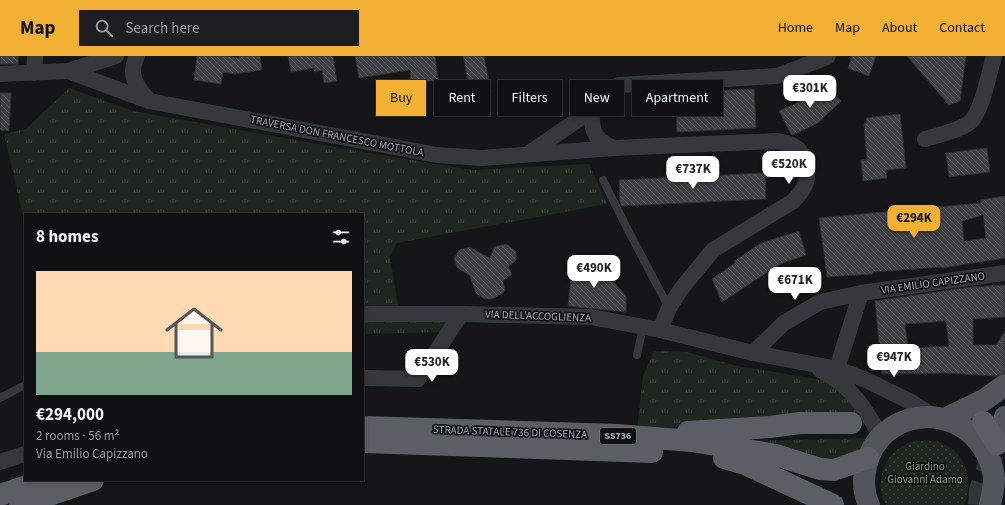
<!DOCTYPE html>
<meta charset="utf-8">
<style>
:root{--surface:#101012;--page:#1e1e20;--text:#f1f3f6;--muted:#9c9d9f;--line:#303032;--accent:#f2b134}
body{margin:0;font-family:"Source Sans 3",sans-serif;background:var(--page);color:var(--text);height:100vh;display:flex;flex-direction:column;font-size:15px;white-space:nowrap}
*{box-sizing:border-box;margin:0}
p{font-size:13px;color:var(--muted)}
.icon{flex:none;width:22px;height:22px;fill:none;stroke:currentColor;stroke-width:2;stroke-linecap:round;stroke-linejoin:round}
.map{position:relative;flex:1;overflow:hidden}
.details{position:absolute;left:24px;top:157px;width:340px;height:268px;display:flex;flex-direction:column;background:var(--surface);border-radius:0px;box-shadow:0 2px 6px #0003,0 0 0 1px var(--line)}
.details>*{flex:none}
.hud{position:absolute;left:376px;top:24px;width:380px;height:36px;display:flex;gap:8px}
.price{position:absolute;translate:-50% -34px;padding:0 9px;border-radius:8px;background:#fff;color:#222;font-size:13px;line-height:26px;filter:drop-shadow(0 1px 2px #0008)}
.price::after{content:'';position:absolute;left:50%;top:24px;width:12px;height:9px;margin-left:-6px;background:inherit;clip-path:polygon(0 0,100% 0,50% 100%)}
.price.on{background:var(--accent);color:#111}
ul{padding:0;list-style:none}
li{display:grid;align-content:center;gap:8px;height:212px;padding:0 12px}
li+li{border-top:1px solid var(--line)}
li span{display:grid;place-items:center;height:124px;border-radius:0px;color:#555}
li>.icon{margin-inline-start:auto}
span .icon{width:72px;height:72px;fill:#fffc;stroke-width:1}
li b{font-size:17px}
h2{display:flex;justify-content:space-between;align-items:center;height:48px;padding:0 12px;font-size:17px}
.chip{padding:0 14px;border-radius:0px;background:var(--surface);box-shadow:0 2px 6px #0003,0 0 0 1px var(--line);font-size:14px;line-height:36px}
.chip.on{background:var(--accent);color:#111}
header{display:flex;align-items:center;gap:24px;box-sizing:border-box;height:56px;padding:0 20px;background:var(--accent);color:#111}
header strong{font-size:19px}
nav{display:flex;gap:22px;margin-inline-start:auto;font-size:14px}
.search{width:280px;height:36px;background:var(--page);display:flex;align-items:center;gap:10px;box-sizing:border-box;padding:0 14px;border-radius:0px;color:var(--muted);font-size:15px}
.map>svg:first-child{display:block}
.grass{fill:url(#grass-tufts)}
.garden{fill:url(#garden-dots)}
.building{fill:url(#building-back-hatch);stroke:#303034;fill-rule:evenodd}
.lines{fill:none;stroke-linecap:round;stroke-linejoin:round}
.primary-tunnel{stroke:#333438;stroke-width:22;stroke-dasharray:22 11;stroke-linecap:butt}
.service{stroke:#37383d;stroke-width:8}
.minor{stroke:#37383d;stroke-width:16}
.primary{stroke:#53555c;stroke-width:22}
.trunk{stroke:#5b5e65;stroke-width:22}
.labels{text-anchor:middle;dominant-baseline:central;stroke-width:3.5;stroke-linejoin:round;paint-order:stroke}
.shield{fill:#111113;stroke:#7b7e86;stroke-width:1}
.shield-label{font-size:10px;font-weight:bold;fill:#a8adb8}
.street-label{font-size:11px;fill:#a8adb8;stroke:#111113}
.park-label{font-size:11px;fill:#7fa381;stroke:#111113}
</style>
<header>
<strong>Map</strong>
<div class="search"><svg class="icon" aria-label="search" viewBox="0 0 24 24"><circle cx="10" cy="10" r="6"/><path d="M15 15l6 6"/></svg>Search here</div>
<nav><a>Home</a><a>Map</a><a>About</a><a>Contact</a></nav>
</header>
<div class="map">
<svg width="1005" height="449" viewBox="0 0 1005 449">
<defs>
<pattern id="grass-tufts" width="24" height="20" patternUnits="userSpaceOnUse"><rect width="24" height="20" fill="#1e261f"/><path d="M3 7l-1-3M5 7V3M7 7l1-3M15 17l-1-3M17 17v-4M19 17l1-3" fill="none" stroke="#3c433d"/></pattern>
<pattern id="garden-dots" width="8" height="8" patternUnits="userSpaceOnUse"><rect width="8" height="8" fill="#1e261f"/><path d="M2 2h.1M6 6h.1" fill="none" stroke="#3c433d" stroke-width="1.8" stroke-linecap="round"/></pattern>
<pattern id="building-back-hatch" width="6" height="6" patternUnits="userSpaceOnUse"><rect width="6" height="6" fill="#404145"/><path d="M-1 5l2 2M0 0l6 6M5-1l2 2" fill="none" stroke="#595a5e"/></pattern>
</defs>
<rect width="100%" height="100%" fill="#161618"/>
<!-- grass -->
<path class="grass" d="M69,32L133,55L363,96L473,114L589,108L607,148L397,187L390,201L399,255H363V158H25V169L4,78L26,73Z
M448,263L442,276L363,278V265Z
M654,295L686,296L738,310L834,326L864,365L637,374L643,320Z
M867,382L851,403L842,408L750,385Z"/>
<!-- garden -->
<path class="garden" d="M927,384C931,384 936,385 939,386C966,395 975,425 964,449H886C875,429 882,401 903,390C911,385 918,385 927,384Z"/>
<!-- building -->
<path class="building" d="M0,0H18V8H0Z
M197,0H224L240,2L239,0H260L262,14L235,18L223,16L221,28L194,24Z
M288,0H333L337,25L324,27L322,14L314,16V12L291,16Z
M355,0H435L438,24L411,27L410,14L359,22Z
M463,0H484L491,36L471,40Z
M852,0H876L869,20L848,12Z
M907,0H966L960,45L949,49Z
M822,25L841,45L818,67L793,79L791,78L779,55L801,45Z
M754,33L756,72L677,76L676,36Z
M0,37H11L9,75L0,74Z
M900,58L906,112L886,114L887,122L863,125L861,104H867L864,68L867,67L866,62Z
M987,92L990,116L949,121L946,97Z
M765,117L766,143L622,150L620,146L619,124Z
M1005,140V202L942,212V211L873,216V218L827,221L819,162L981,147L980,144ZM983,159L986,182L964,185L962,165Z
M799,175L806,199L780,208L722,246L712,223L735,207L734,205L761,187Z
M506,188L516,195V204L508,211L512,218L503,225L505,234L503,237L492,243H485L476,238L470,220L457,211L454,203L459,194L469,191L490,202L494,191Z
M573,205L603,209L602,224L613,225L626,240V256L568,250Z
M1005,229V261L973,263V289H996L1005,275V317L996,320L947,317L882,318L875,245L971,231ZM946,265L949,290L908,292L905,268Z"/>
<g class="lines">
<!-- primary-tunnel -->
<path class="primary-tunnel" d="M979,449L980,434L993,398"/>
<!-- service -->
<path class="service" d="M603,124L628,174L669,252
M637,299L643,271
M0,342L25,329"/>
<!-- minor -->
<path class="minor" d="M137,0C127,20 137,30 149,45
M68,15L149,45L437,99L482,102L613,92L777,85C784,86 792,88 798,93C801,96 803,100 804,104C812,121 805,134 792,146L713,194L681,233L669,252L660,274
M34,17L35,0
M0,18L68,15L116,0
M925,83C938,79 958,75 969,67C982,58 989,16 994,0
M613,92C608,89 603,87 600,84C594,78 592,72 592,64C590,44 601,35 619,29L777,20L827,1L828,0
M529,97L591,55
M363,258H461L591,261L660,274L753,297L838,313L866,324L911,346L935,361
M753,297L784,267L820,246L861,237L1005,217
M838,313L840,303L861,237
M820,314C851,329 865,352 881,381
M363,322L418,323L461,258
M0,406L25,398"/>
<!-- primary -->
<path class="primary" d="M945,363L984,344L1005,329
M997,388L1005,361
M869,449C863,436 863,423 866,410C879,353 954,344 984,393C989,401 993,412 994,422C994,431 992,440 990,449"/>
<!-- trunk -->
<path class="trunk" d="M983,366L997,388
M363,371L617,379L692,385L776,399L820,413L834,414L868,402
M688,376L770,371L800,367H851
M363,386L652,396
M724,402L745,408L833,449
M0,439L45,424
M20,449L93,424"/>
</g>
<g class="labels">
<!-- shield labels -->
<rect class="shield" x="600" y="372" width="36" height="16" rx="3"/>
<g class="shield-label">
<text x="618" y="380">SS736</text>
</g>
<!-- street labels -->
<g class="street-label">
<text transform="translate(337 80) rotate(11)">TRAVERSA DON FRANCESCO MOTTOLA</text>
<text transform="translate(933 227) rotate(-8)">VIA EMILIO CAPIZZANO</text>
<text transform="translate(538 260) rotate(2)">VIA DELL'ACCOGLIENZA</text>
<text transform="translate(510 376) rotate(2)">STRADA STATALE 736 DI COSENZA</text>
</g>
<!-- park labels -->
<g class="park-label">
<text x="925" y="410">Giardino<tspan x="925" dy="13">Giovanni Adamo</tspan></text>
</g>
</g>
</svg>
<b class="price" style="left:810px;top:53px">€301K</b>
<b class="price" style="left:789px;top:129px">€520K</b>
<b class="price" style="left:693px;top:134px">€737K</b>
<b class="price on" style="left:914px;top:183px">€294K</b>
<b class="price" style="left:594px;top:233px">€490K</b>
<b class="price" style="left:795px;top:245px">€671K</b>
<b class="price" style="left:894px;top:322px">€947K</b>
<b class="price" style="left:432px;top:327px">€530K</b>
<div class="hud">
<a class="chip on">Buy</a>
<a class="chip">Rent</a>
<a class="chip">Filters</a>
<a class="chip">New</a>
<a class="chip">Apartment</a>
</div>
<section class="details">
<h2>8 homes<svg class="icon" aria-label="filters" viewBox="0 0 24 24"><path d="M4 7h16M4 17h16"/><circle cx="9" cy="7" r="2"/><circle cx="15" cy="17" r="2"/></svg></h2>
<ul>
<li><span style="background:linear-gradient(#ffd9b3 65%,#7fa58c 0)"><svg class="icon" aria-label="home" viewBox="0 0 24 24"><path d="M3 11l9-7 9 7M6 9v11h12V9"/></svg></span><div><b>€294,000</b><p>2 rooms · 56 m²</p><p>Via Emilio Capizzano</p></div></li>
</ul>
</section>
</div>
